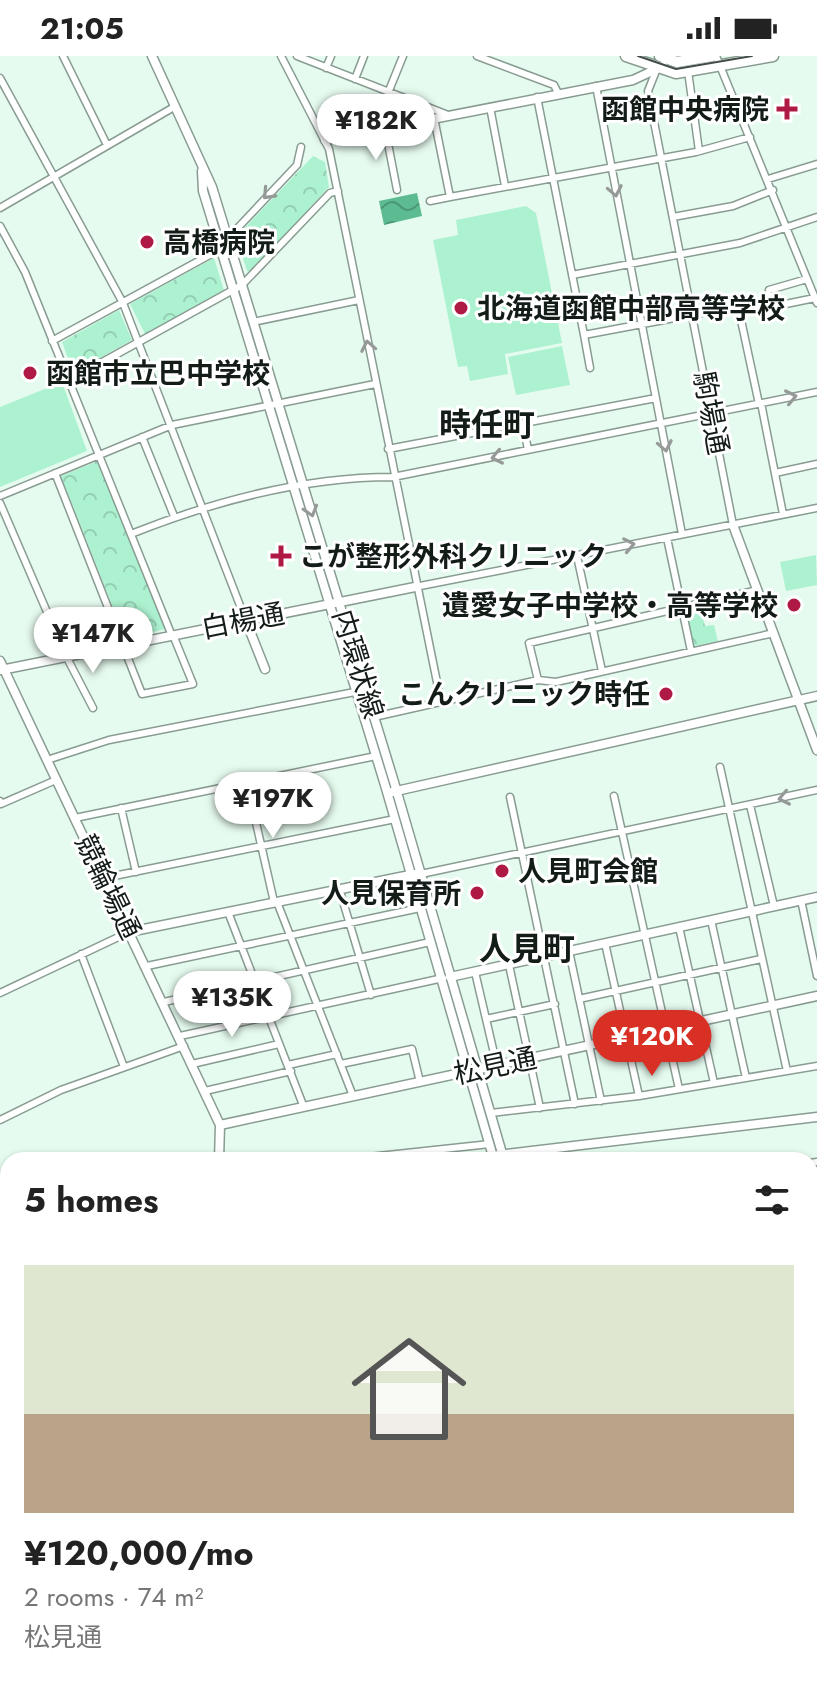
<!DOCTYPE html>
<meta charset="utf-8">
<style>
:root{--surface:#fff;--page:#f2f2f2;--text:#222;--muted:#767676;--accent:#d93025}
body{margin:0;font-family:Jost,"Noto Sans JP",sans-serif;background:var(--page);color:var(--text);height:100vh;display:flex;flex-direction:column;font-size:30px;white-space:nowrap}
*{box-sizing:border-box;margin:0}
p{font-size:26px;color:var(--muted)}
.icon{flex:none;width:44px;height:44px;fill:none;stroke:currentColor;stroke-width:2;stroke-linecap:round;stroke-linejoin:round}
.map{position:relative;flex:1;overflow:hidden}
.side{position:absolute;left:0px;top:1096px;width:818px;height:538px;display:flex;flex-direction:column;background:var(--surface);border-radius:24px 24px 0 0;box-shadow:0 2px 6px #0004}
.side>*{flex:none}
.price{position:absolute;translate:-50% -68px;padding:0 18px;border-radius:28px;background:#fff;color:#222;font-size:26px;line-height:52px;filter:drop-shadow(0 2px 4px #0008)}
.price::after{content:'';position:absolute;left:50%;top:48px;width:24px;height:18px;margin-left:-12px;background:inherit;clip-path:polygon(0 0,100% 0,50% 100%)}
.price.on{background:var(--accent);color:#fff}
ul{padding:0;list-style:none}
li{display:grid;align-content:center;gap:16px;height:424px;padding:0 24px}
li span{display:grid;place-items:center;height:248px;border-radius:0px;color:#555}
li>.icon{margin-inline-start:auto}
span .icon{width:144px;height:144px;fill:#fffc;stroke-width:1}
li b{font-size:34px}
h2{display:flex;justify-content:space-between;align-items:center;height:96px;padding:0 24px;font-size:34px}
.status{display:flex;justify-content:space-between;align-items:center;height:56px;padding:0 40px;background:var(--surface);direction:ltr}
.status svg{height:22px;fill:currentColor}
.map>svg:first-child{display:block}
.forest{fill:url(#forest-crowns)}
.pitch{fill:#adf2d0}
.water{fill:url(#water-waves)}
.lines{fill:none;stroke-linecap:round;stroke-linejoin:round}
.minor-casing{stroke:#899c92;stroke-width:9}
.tertiary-casing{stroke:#899c92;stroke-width:11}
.primary-casing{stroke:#899c92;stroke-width:13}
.minor{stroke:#fff;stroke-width:6}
.tertiary{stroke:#fff;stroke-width:8}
.primary{stroke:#fff;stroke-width:10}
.tram{stroke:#414c46;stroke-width:2}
.oneway{stroke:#959997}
.poi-dot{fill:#ae1a44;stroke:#fff;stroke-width:3}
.labels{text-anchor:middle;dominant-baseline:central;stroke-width:6;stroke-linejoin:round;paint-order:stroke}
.poi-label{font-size:28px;font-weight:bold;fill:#141c18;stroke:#fff;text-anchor:start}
.street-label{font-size:28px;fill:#141c18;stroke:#fff}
.quarter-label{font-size:32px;font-weight:bold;fill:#141c18;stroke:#fff}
</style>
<div class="status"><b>21:05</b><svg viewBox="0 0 49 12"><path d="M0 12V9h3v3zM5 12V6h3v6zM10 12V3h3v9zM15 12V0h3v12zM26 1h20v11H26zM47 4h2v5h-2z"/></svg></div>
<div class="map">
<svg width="817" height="1633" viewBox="0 0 817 1633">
<defs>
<pattern id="forest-crowns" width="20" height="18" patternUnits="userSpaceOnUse" patternTransform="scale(2)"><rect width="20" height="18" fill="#adf2d0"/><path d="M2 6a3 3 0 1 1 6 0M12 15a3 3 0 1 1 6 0" fill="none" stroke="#94cfb2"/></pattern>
<pattern id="water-waves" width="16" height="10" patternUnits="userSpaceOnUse" patternTransform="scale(2)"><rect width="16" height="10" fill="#5cbb90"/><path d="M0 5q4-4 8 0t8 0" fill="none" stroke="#4b9775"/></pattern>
</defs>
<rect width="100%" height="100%" fill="#e6fbef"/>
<!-- forest -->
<path class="forest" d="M313,100L325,106L329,131L251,216L247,215L236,181Z
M214,202L224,234L145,278L130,248Z
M119,254L132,284L73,317L62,286Z
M98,405L166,573L125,582L61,420Z
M700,551L705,570L714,569L718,585L694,590L684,556Z"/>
<!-- pitch -->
<path class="pitch" d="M526,150L536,157L562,287L505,298L508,318L470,325L467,310L458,311L433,184L458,179L456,164Z
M562,290L570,329L516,339L508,301Z
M62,326L87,395L0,431V351Z
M816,499L817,529L786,535L780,506Z"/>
<!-- water -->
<path class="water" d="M417,137L422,160L384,169L379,145Z"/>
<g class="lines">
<defs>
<path id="minor" d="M63,0L107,89
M281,0L329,93L441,646
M297,0L448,59
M477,0L554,29L558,37
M716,0L817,247
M326,12L331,0
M656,15L648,35L733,469
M688,15L699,95
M0,22L123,247L246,565
M355,23L364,0
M596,30L682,478
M537,41L584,279L738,250L759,348
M490,51L505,130
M434,62L450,141L696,96L750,81
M385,72L397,134
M373,74L403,0
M768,123L817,108
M430,145L450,141
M0,152L174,51
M673,161L733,150L773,134
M0,170L25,216L172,580
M572,219L740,187L817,161
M807,223L769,234L771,251L815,242
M253,266L359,244
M584,279L590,312
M52,285L215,196L297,109L301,91
M68,325L242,229L330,137L338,135
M761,347L783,458
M523,367L528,394
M142,381L174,460
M388,393L656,342
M55,417L142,638L193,628L173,579
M775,417L817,408
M0,440L172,369L375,328
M0,447L66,600L93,652
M131,478C214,445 304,421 393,421L817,336
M667,482L691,595
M577,500L602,615
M415,531L817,452
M538,624L529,587L758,534
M374,661L538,624L556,626L774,577
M47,704L109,684L365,634
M720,711L787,1015
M247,727L274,846
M614,740L679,1033
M510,741L575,1048
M0,745L1,748L56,724
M750,749L774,850
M121,752L136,816
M75,762L376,700
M421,818L817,734
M104,822L395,763
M339,832L371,939
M801,844L817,920
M277,846L353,1040
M228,856L303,1049
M711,864L746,1022
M679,871L714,1027
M605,887L639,1040
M569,895L601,1045
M81,898L124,1011
M509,909L540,1052
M147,910L420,852
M475,916L497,1010
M0,937L129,876
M579,943L761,903
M164,946L430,886
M486,963L555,948
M180,980L443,922
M192,1008L279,988
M341,1008L412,993L420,1026
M288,1009L337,998
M205,1035L291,1015
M491,1057L639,1040L817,1010
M0,1064L61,1034L184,990
M341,1104L490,1088
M810,1107L817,1106
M810,1136L817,1135
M810,1293H817
M810,1353L817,1354
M810,1424L817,1369
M72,1626L77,1633
M39,1633L50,1626"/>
<path id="tertiary" d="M152,0L212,131L394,726L504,1104
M325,84L633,24L663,10
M202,115L203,135L385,729L494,1104
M733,469L817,694
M246,565L265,613
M0,605L220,1069L219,1104
M1,614L415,531
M392,736L817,640
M129,876L415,818
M450,921L817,841
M220,1069L817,940
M498,1099L817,1061
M810,1178H817
M0,1314L8,1315
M810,1443L817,1444"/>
<path id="primary" d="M626,0L676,17L773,0
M660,0L677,6L712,0"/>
</defs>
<!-- minor casing -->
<use href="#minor" class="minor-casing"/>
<!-- tertiary casing -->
<use href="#tertiary" class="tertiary-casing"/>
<!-- primary casing -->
<use href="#primary" class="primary-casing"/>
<!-- minor -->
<use href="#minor" class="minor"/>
<!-- tertiary -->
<use href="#tertiary" class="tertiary"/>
<!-- primary -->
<use href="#primary" class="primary"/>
<!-- tram -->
<path class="tram" d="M638,0L676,13L752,0"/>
</g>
<!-- one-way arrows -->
<defs><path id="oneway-chevron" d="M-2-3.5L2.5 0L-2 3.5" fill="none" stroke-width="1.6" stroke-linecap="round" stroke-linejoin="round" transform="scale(2)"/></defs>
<g class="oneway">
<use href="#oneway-chevron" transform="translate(615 135) rotate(79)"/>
<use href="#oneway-chevron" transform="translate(268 138) rotate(133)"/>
<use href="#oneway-chevron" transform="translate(368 290) rotate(-101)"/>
<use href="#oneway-chevron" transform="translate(791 341) rotate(-12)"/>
<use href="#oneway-chevron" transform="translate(665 390) rotate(79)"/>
<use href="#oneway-chevron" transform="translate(497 401) rotate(168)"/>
<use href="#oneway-chevron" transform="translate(311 455) rotate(73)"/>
<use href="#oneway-chevron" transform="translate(629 489) rotate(-11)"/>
<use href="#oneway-chevron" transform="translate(784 742) rotate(168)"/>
</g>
<!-- markers -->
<g class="poi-dot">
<path d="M783 41h8v8h8v8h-8v8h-8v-8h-8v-8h8z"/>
<circle cx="147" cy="186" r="8"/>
<circle cx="461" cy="252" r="8"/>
<circle cx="30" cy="317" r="8"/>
<path d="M277 488h8v8h8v8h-8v8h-8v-8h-8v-8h8z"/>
<circle cx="794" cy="549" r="8"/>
<circle cx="666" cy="638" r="8"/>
<circle cx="502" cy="815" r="8"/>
<circle cx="477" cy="837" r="8"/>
</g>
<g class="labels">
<!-- poi labels -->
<g class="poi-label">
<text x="769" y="53" text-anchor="end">函館中央病院</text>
<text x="163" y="186">高橋病院</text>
<text x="477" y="252">北海道函館中部高等学校</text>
<text x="46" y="317">函館市立巴中学校</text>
<text x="299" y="500">こが整形外科クリニック</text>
<text x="778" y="549" text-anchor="end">遺愛女子中学校・高等学校</text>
<text x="650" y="638" text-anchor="end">こんクリニック時任</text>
<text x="518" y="815">人見町会館</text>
<text x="461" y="837" text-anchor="end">人見保育所</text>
</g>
<!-- street labels -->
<g class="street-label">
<text transform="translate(711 357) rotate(79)">駒場通</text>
<text transform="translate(243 565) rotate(-11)">白楊通</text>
<text transform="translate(358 608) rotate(73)">内環状線</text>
<text transform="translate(108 831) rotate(64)">競輪場通</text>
<text transform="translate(495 1010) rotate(-12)">松見通</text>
</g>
<!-- quarter labels -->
<g class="quarter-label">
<text x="487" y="369">時任町</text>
<text x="527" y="893">人見町</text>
</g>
</g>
</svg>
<b class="price" style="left:376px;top:106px">¥182K</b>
<b class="price" style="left:93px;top:619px">¥147K</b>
<b class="price" style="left:273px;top:784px">¥197K</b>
<b class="price" style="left:232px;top:983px">¥135K</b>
<b class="price on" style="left:652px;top:1022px">¥120K</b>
<section class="side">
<h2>5 homes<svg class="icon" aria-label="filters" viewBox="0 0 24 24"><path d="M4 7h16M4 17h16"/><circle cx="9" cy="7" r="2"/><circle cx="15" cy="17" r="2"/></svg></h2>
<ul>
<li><span style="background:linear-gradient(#dfe7d0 60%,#b9a48a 0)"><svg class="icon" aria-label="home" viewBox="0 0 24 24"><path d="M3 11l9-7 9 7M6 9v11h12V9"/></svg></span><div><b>¥120,000/mo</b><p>2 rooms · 74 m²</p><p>松見通</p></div></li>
</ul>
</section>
</div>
